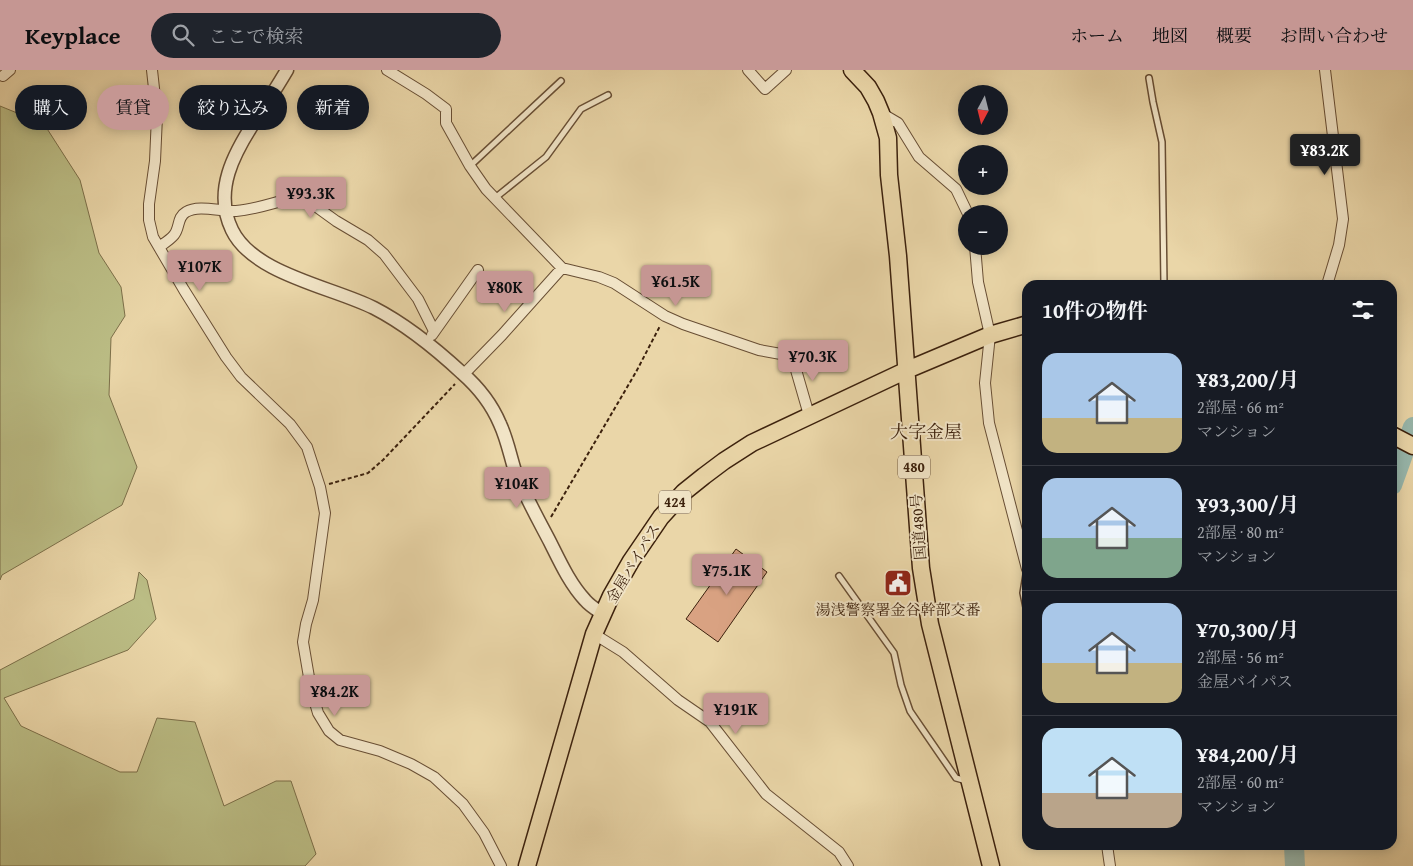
<!DOCTYPE html>
<html lang="ja">
<meta charset="utf-8">
<style>
:root{--surface:#171b24;--page:#20242c;--text:#f1f3f6;--muted:#9ea1a6;--line:#363941;--accent:#c59692}
body{margin:0;font-family:"Gentium Book Plus","Noto Serif JP",serif;background:var(--page);color:var(--text);height:100vh;display:flex;flex-direction:column;font-size:19px;white-space:nowrap}
*{box-sizing:border-box;margin:0}
p{font-size:16px;color:var(--muted)}
.icon{flex:none;width:28px;height:28px;fill:none;stroke:currentColor;stroke-width:2;stroke-linecap:round;stroke-linejoin:round}
.map{position:relative;flex:1;overflow:hidden}
.sheet{position:absolute;left:1022px;top:210px;width:375px;height:570px;display:flex;flex-direction:column;background:var(--surface);border-radius:15px;box-shadow:0 2px 12px #0003}
.sheet>*{flex:none}
.guide{position:absolute;left:15px;top:15px;width:475px;height:45px;display:flex;gap:10px}
.needle{width:32px;rotate:187deg}
.controls{position:absolute;left:958px;top:15px;display:grid;gap:10px}
.controls a{display:grid;place-items:center;width:50px;height:50px;border-radius:50%;background:var(--surface);box-shadow:0 2px 12px #0003;font-size:25px}
.price{position:absolute;translate:-50% -42px;padding:0 11px;border-radius:5px;background:var(--accent);color:#111;font-size:16px;line-height:32px;filter:drop-shadow(0 1px 2px #0008)}
.price::after{content:'';position:absolute;left:50%;top:30px;width:15px;height:11px;margin-left:-8px;background:inherit;clip-path:polygon(0 0,100% 0,50% 100%)}
.price.selected{background:#222;color:#fff}
ul{padding:0;list-style:none}
li{display:flex;align-items:center;gap:15px;height:125px;padding:0 20px}
li+li{border-top:1px solid var(--line)}
li span{display:grid;place-items:center;flex:none;width:140px;height:100px;border-radius:15px;color:#555}
li>.icon{margin-inline-start:auto}
span .icon{width:60px;height:60px;fill:#fffc;stroke-width:1}
li b{font-size:21px}
h2{display:flex;justify-content:space-between;align-items:center;height:60px;padding:0 20px;font-size:21px}
.pill{padding:0 18px;border-radius:22px;background:var(--surface);box-shadow:0 2px 12px #0003;font-size:18px;line-height:45px}
.pill.selected{background:var(--accent);color:#111}
header{display:flex;align-items:center;gap:30px;box-sizing:border-box;height:70px;padding:0 25px;background:var(--accent);color:#111}
header strong{font-size:24px}
nav{display:flex;gap:28px;margin-inline-start:auto;font-size:18px}
.search{width:350px;height:45px;background:var(--page);display:flex;align-items:center;gap:12px;box-sizing:border-box;padding:0 18px;border-radius:28px;color:var(--muted);font-size:19px}
.map>svg:first-child{display:block}
.green{fill:#bbbd85;stroke:#7c6f49}
.lines{fill:none;stroke-linecap:round;stroke-linejoin:round}
.river{stroke:#98b8ad;stroke-width:20}
.building{fill:#d9a282;stroke:#3c210d}
.service-casing{stroke:#684e34;stroke-width:8}
.minor-casing{stroke:#684e34;stroke-width:12}
.tertiary-casing{stroke:#684e34;stroke-width:15}
.trunk-casing{stroke:#3c210d;stroke-width:19}
.path{stroke:#3c210d;stroke-width:2;stroke-dasharray:4 2.5;stroke-linecap:butt}
.service{stroke:#f1e4c6;stroke-width:5}
.minor{stroke:#f1e4c6;stroke-width:10}
.tertiary{stroke:#f1e4c6;stroke-width:12}
.trunk{stroke:#ead6a8;stroke-width:16}
.labels{text-anchor:middle;dominant-baseline:central;stroke-width:4;stroke-linejoin:round;paint-order:stroke}
.shield{fill:#f1e4c6;stroke:#725c44;stroke-width:1}
.shield-label{font-size:14px;font-weight:bold;fill:#3c210d}
.street-label{font-size:15px;fill:#3c210d;stroke:#f1e4c6}
.poi-label{font-size:15px;fill:#3c210d;stroke:#f1e4c6}
.quarter-label{font-size:18px;fill:#3c210d;stroke:#f1e4c6}
</style>
<header>
<strong>Keyplace</strong>
<div class="search"><svg class="icon" aria-label="search" viewBox="0 0 24 24"><circle cx="10" cy="10" r="6"/><path d="M15 15l6 6"/></svg>ここで検索</div>
<nav><a>ホーム</a><a>地図</a><a>概要</a><a>お問い合わせ</a></nav>
</header>
<div class="map">
<svg width="1413" height="796" viewBox="0 0 1413 796">
<rect width="100%" height="100%" fill="#ead6a8"/>
<filter id="stains"><feTurbulence type="fractalNoise" baseFrequency=".004" numOctaves="4"/><feColorMatrix values="0 0 0 0 .2 0 0 0 0 .09 0 0 0 0 .02 0 0 0 .5 -.17"/></filter>
<radialGradient id="worn" r=".72"><stop offset=".6" stop-color="#630" stop-opacity="0"/><stop offset="1" stop-color="#630" stop-opacity=".3"/></radialGradient>
<!-- green -->
<path class="green" d="M0,36L44,54L80,110L99,183L121,217L125,246L111,268L109,325L137,397L122,435L2,505L0,510Z
M139,502L147,510L156,549L128,580L4,628L21,656L120,702H137L157,648L195,652L224,736L276,711H291L316,784L305,796H0V600L134,529Z"/>
<g class="lines">
<!-- river -->
<path class="river" d="M1392,415L1413,357
M1294,775L1295,796"/>
</g>
<!-- building -->
<path class="building" d="M736,479L767,502L718,572L686,549Z"/>
<g class="lines">
<defs>
<path id="service" d="M1149,8L1153,32L1162,72L1164,215
M470,96L561,11
M495,128L546,87L581,39L608,25
M1027,499L1023,523L1028,547
M839,506L894,583L901,615L910,641L956,708L967,711"/>
<path id="minor" d="M152,0L157,46L155,91L149,134V150L153,167L184,220L226,287L241,307L290,354L307,377L320,417L325,443L313,530L306,554L303,572L311,619L318,643L329,661L340,670L380,681L411,694L434,707L463,734L484,763L501,796
M387,0L426,24L446,39V53L470,96L486,119L562,198L599,207L614,213L665,246L683,254L759,280L792,286L809,345
M748,0L765,19L786,0
M1325,0L1343,149L1339,175L1327,215
M3,6L10,0
M881,43L898,53L919,87L956,119L968,144
M975,176L978,212L990,265L985,313L989,353L1027,499
M159,177C163,174 170,170 174,165C180,158 177,147 186,142C199,134 221,142 236,141C257,139 279,132 300,125L336,151L368,170L384,184L418,229L434,261
M432,265L478,200
M464,304L502,265L562,198
M594,564L623,582L678,630L710,652L766,724L839,782L848,796
M1107,775L1110,796"/>
<path id="tertiary" d="M287,0C277,17 266,34 255,51C234,83 213,121 232,160C253,204 332,217 374,238C407,255 435,278 462,303C478,317 492,335 500,354C507,369 510,385 515,401C525,426 538,449 550,472C560,492 570,514 585,530C590,536 597,540 603,544"/>
<path id="trunk" d="M852,0L868,17L876,31L881,43L888,68L889,105L898,186L921,498L930,554L991,796
M1392,365L1413,376
M527,796L594,564L611,526L631,491L661,447L684,422L704,406L724,391L752,373L907,300L990,265L1028,254"/>
</defs>
<!-- service casing -->
<use href="#service" class="service-casing"/>
<!-- minor casing -->
<use href="#minor" class="minor-casing"/>
<!-- tertiary casing -->
<use href="#tertiary" class="tertiary-casing"/>
<!-- trunk casing -->
<use href="#trunk" class="trunk-casing"/>
<!-- path -->
<path class="path" d="M329,414L368,403L383,390L455,314
M551,447L636,302L660,256"/>
<!-- service -->
<use href="#service" class="service"/>
<!-- minor -->
<use href="#minor" class="minor"/>
<!-- tertiary -->
<use href="#tertiary" class="tertiary"/>
<!-- trunk -->
<use href="#trunk" class="trunk"/>
</g>
<!-- icons -->
<defs>
<symbol id="civic-square" viewBox="-11 -11 22 22"><rect x="-9" y="-9" width="18" height="18" rx="4" fill="#8f2418" stroke="#f1e4c6"/><path d="M-.6-6.5H3V-4.5H.6V-3L4-1V1h2V6H-6V1h2V-1L-.6-3ZM-1.2 2.5V6h2.4V2.5Z" fill="#fff"/></symbol>
</defs>
<g fill-rule="evenodd">
<use href="#civic-square" x="882" y="497" width="32" height="32"/>
</g>
<g class="labels">
<!-- shield labels -->
<g class="shield">
<rect x="898" y="385.5" width="32" height="23" rx="4"/>
<rect x="659" y="420.5" width="32" height="23" rx="4"/>
</g>
<g class="shield-label">
<text x="914" y="397">480</text>
<text x="675" y="432">424</text>
</g>
<!-- street labels -->
<g class="street-label">
<text transform="translate(918 457) rotate(-94)">国道480号</text>
<text transform="translate(633 493) rotate(-59)">金屋バイパス</text>
</g>
<!-- poi labels -->
<g class="poi-label">
<text x="898" y="539">湯浅警察署金谷幹部交番</text>
</g>
<!-- quarter labels -->
<g class="quarter-label">
<text x="926" y="361">大字金屋</text>
</g>
</g>
<rect width="100%" height="100%" filter="url(#stains)"/>
<rect width="100%" height="100%" fill="url(#worn)"/>
</svg>
<div class="controls">
<a><svg class="needle" viewBox="-14 -14 28 28"><path d="M0-13l5 13h-10z" fill="#e53935"/><path d="M0 13l5-13h-10z" fill="#9ea1a6"/></svg></a>
<a>+</a>
<a>−</a>
</div>
<b class="price selected" style="left:1325px;top:106px">¥83.2K</b>
<b class="price" style="left:311px;top:149px">¥93.3K</b>
<b class="price" style="left:200px;top:222px">¥107K</b>
<b class="price" style="left:676px;top:237px">¥61.5K</b>
<b class="price" style="left:505px;top:243px">¥80K</b>
<b class="price" style="left:813px;top:312px">¥70.3K</b>
<b class="price" style="left:517px;top:439px">¥104K</b>
<b class="price" style="left:727px;top:526px">¥75.1K</b>
<b class="price" style="left:335px;top:647px">¥84.2K</b>
<b class="price" style="left:736px;top:665px">¥191K</b>
<div class="guide">
<a class="pill">購入</a>
<a class="pill selected">賃貸</a>
<a class="pill">絞り込み</a>
<a class="pill">新着</a>
</div>
<section class="sheet">
<h2>10件の物件<svg class="icon" aria-label="filters" viewBox="0 0 24 24"><path d="M4 7h16M4 17h16"/><circle cx="9" cy="7" r="2"/><circle cx="15" cy="17" r="2"/></svg></h2>
<ul>
<li><span style="background:linear-gradient(#a9c7e8 65%,#c2b280 0)"><svg class="icon" aria-label="home" viewBox="0 0 24 24"><path d="M3 11l9-7 9 7M6 9v11h12V9"/></svg></span><div><b>¥83,200/月</b><p>2部屋 · 66 m²</p><p>マンション</p></div></li>
<li><span style="background:linear-gradient(#a9c7e8 60%,#7fa58c 0)"><svg class="icon" aria-label="home" viewBox="0 0 24 24"><path d="M3 11l9-7 9 7M6 9v11h12V9"/></svg></span><div><b>¥93,300/月</b><p>2部屋 · 80 m²</p><p>マンション</p></div></li>
<li><span style="background:linear-gradient(#a9c7e8 60%,#c2b280 0)"><svg class="icon" aria-label="home" viewBox="0 0 24 24"><path d="M3 11l9-7 9 7M6 9v11h12V9"/></svg></span><div><b>¥70,300/月</b><p>2部屋 · 56 m²</p><p>金屋バイパス</p></div></li>
<li><span style="background:linear-gradient(#bfe0f5 65%,#b9a48a 0)"><svg class="icon" aria-label="home" viewBox="0 0 24 24"><path d="M3 11l9-7 9 7M6 9v11h12V9"/></svg></span><div><b>¥84,200/月</b><p>2部屋 · 60 m²</p><p>マンション</p></div></li>
</ul>
</section>
</div>
